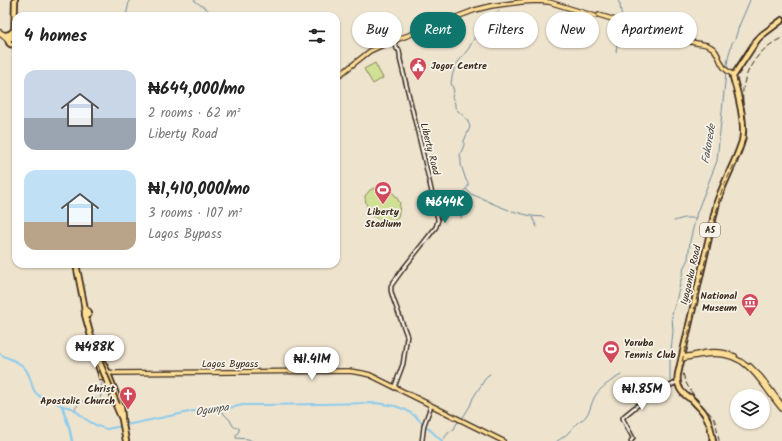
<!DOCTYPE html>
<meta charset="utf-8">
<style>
:root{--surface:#fff;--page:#f6f6f6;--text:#222;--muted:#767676;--accent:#0f766e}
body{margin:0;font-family:Kalam,sans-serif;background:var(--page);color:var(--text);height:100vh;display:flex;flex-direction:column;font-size:15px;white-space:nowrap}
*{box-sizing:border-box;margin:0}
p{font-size:13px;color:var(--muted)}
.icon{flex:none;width:22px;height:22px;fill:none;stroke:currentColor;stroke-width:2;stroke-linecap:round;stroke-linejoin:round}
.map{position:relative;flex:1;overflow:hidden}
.sheet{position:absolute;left:12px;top:12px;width:328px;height:256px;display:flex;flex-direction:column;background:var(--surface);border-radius:12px;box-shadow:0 1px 3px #0004}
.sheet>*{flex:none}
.hud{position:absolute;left:352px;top:12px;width:370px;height:36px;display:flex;gap:8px}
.buttons{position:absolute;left:730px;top:389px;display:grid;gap:8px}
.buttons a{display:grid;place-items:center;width:40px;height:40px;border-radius:50%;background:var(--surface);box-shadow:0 1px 3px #0004;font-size:20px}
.price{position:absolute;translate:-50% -34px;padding:0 9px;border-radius:14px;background:#fff;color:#222;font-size:13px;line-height:26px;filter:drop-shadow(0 1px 2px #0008)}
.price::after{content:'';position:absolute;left:50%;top:24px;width:12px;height:9px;margin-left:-6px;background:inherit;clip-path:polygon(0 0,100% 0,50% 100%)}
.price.active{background:var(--accent);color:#fff}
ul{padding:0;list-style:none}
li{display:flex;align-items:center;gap:12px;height:100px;padding:0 12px}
li span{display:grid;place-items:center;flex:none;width:112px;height:80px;border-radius:12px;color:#555}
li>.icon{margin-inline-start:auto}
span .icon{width:48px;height:48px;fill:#fffc;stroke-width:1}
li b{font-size:17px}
h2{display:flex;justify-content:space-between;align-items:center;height:48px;padding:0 12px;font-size:17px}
.pill{padding:0 14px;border-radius:18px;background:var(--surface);box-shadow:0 1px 3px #0004;font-size:14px;line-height:36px}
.pill.active{background:var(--accent);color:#fff}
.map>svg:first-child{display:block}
.green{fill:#d0e094;stroke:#868559}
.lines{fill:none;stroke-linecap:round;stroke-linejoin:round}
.stream{stroke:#6c8b9a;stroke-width:1}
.canal{stroke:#8dcbed;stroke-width:2}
.river{stroke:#8dcbed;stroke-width:2.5}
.minor-casing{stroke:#3b2a1e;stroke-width:5.5}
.major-casing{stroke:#3b2a1e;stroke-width:6}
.highway-casing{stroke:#3b2a1e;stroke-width:8}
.minor{stroke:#f7f3e8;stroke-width:2.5}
.major{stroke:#fdde96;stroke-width:3.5}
.highway{stroke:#fdde96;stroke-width:4.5}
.rail{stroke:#3b2a1e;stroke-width:1;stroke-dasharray:6 3;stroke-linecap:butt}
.highway-bridge-casing{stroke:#3b2a1e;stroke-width:8;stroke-linecap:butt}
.highway-bridge{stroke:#fdde96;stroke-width:4.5}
.labels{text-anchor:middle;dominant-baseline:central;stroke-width:3.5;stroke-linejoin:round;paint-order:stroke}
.shield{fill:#f7f3e8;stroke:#73665b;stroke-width:1}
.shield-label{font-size:9px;font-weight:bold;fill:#3b2a1e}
.poi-label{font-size:10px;font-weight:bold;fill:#3b2a1e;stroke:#f7f3e8;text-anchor:start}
.street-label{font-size:10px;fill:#3b2a1e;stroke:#f7f3e8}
.water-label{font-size:11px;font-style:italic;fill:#505252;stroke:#f7f3e8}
</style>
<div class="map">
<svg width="782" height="441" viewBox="0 0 782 441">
<rect width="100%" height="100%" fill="#eee3cd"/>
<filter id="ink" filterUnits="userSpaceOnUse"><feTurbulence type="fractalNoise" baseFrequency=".025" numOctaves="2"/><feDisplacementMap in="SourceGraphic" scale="8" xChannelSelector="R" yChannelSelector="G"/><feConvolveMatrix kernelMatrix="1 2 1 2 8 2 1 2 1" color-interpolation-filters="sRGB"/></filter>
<g filter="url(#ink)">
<!-- green -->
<path class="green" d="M375,63L383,78L373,84L364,69Z
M377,187H381L387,190L388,189L395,195L400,203C399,206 400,208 399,212C398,226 382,224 374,216L373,217C369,211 365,204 365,196L370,190Z"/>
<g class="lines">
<!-- stream -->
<path class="stream" d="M194,0C200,6 209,8 213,16
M618,0L620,5L622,19
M126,16L129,2L128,0
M616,52L620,28
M726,69L729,54L732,43L735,39L739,26L745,12L750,0
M466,189L471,194L486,200
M487,201L496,205L509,210
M512,211L531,216L544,217
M532,217L537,227
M461,218C461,212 464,210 465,205C466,197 459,194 468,187V183L466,180L461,165V160L460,155L464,145V141L470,127L467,119L457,110L455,107V104L452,97L454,91L451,83L452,77L455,66L469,48L478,31L484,26L488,20L499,10
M674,221L684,218H695
M672,314L676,301L684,267L688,259L690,241L697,212L717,161L726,72
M670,381V361L673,331L672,316
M74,410C83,397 87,400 100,399C102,394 100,389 102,383
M220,410L230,420L233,426L237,428L239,427V431L236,435V438L248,439L252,441
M462,419L470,406L473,398L487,376L490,374
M580,422C591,413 589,409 594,398C600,387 611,381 621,375
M442,441L449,432L454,429L457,423L460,421
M557,441C561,439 565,436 568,433C572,429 574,426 578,422"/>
<!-- canal -->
<path class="canal" d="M0,354C14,362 24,361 30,378C32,383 32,389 36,393C40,399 49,399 55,402C58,403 60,405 63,406C66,407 69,407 72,408C77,411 80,415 84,418C91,423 98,427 107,429L194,411L220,410L243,405H263L376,403L395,406L406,410L415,416L442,441"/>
<!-- river -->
<path class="river" d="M62,406L69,427L72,441"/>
<defs>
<path id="minor" d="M394,388L403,364L407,336L393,298L391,291V286L393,283L403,269L436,227L438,220L424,158L400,59V55L399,50L397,49L394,41
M422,441L424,425L431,406
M631,441L633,438L632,436L624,421L623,419V417L634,408L648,398L677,382"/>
<path id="major" d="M599,15L664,35
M0,32L11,38
M0,34L9,41
M664,35L666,36L665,38L663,37Z
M666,35C676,39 686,41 696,43C701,44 707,44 711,47C722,53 716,67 734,75
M395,37L396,39L395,41L393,39Z
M396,40L475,10L491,6L521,2L537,1L549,2L595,16
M336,78L370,51L394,40
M682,357C686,356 690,356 694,355C708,351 720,350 735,356
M681,359C703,354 728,349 747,366C761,378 770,395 782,409
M750,366L761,377L782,405
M107,371L109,373V376L105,379L101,378L100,375L101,374Z
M108,372L114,373L349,371L362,373L370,375L503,441"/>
<path id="highway" d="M6,35L10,34L12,32
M8.5 41a3.5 3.5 0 1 1 7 0a3.5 3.5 0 1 1-7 0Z
M14,38L15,0
M734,75L757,40L762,35L782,20
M76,264L84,304L85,313
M85 313a2 2 0 1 1 4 0a2 2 0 1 1-4 0Z
M85,315L95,351
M93,338L101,360L107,371
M92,348L101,374
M109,376L121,407L122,417
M690,397C693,401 697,405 701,409C709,418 711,429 713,441
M691,399C681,394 676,385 678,374L717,202C722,188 728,175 734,162C737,155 740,148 742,141C746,125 738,93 733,77
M115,403L121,417
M121,414L126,441"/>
</defs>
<!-- minor casing -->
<use href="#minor" class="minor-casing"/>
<!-- major casing -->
<use href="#major" class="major-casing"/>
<!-- highway casing -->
<use href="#highway" class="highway-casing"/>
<!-- minor -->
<use href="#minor" class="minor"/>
<!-- major -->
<use href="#major" class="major"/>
<!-- highway -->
<use href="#highway" class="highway"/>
<!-- rail -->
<path class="rail" d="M719,441C718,434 717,426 714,419C712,415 707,411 704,407C691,392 682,383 682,362L720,196C724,185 729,175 734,165C738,157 743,150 744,142C748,129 744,116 743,102C740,75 757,49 782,38"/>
<defs>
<path id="highway-bridge" d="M95,351L117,405"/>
</defs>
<!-- highway-bridge casing -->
<use href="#highway-bridge" class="highway-bridge-casing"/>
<!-- highway-bridge -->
<use href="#highway-bridge" class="highway-bridge"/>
</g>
</g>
<!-- icons -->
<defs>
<symbol id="civic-pin" viewBox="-11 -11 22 30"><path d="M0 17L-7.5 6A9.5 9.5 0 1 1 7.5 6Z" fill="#d1495b" stroke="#f7f3e8"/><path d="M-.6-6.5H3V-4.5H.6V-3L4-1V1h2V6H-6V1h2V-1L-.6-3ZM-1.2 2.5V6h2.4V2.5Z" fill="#fff"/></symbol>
<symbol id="stadium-pin" viewBox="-11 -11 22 30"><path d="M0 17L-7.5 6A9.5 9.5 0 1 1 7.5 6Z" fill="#d1495b" stroke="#f7f3e8"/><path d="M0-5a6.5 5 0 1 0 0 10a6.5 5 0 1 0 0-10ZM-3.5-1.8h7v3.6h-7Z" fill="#fff"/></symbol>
<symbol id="museum-pin" viewBox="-11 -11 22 30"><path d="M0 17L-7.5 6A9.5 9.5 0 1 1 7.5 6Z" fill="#d1495b" stroke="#f7f3e8"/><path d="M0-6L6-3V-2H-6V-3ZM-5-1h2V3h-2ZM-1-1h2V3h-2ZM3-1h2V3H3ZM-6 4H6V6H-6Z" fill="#fff"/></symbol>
<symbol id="church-pin" viewBox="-11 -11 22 30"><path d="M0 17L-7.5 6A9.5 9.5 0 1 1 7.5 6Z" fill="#d1495b" stroke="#f7f3e8"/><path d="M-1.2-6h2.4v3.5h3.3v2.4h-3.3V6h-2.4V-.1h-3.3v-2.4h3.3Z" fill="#fff"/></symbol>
</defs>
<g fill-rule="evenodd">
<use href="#civic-pin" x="408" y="56" width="20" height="27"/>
<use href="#stadium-pin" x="373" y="180" width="20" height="27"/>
<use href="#museum-pin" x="740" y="292" width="20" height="27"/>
<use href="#stadium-pin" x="601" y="339" width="20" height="27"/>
<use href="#church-pin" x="118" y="385" width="20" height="27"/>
</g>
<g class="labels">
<!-- shield labels -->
<rect class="shield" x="700" y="223" width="20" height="14" rx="3"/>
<g class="shield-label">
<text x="710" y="230">A5</text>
</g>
<!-- poi labels -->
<g class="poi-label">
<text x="431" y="66">Jogor Centre</text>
<text x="383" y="212" text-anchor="middle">Liberty<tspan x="383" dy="12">Stadium</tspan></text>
<text x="737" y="296" text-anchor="end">National<tspan x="737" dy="12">Museum</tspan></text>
<text x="624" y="343">Yoruba<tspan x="624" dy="12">Tennis Club</tspan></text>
<text x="115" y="389" text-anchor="end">Christ<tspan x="115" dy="12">Apostolic Church</tspan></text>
</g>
<!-- street labels -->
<g class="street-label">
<text transform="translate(430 149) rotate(76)">Liberty Road</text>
<text transform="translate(691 275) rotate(-77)">Iyaganku Road</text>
<text x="230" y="364">Lagos Bypass</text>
</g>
<!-- water labels -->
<g class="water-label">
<text transform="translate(709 144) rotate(-80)">Fakorede</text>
<text transform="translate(212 410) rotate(-9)">Ogunpa</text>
</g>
</g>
</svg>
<div class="buttons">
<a><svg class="icon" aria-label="layers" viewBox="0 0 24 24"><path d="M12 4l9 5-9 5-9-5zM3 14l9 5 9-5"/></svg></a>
</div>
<b class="price active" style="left:445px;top:224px">₦644K</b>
<b class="price" style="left:95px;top:369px">₦488K</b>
<b class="price" style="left:312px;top:381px">₦1.41M</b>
<b class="price" style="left:642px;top:411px">₦1.85M</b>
<div class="hud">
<a class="pill">Buy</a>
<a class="pill active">Rent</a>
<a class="pill">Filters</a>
<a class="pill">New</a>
<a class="pill">Apartment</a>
</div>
<section class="sheet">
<h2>4 homes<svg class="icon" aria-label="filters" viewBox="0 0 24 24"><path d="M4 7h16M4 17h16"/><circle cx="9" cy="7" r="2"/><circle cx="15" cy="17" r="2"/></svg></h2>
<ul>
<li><span style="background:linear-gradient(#c9d6e8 60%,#9aa5b1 0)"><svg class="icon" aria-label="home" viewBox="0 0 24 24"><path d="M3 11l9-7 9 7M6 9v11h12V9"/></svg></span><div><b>₦644,000/mo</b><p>2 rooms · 62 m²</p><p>Liberty Road</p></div></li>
<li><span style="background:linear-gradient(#bfe0f5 65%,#b9a48a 0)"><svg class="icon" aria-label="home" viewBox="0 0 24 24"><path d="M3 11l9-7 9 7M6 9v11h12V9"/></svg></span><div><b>₦1,410,000/mo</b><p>3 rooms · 107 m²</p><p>Lagos Bypass</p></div></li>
</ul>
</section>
</div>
